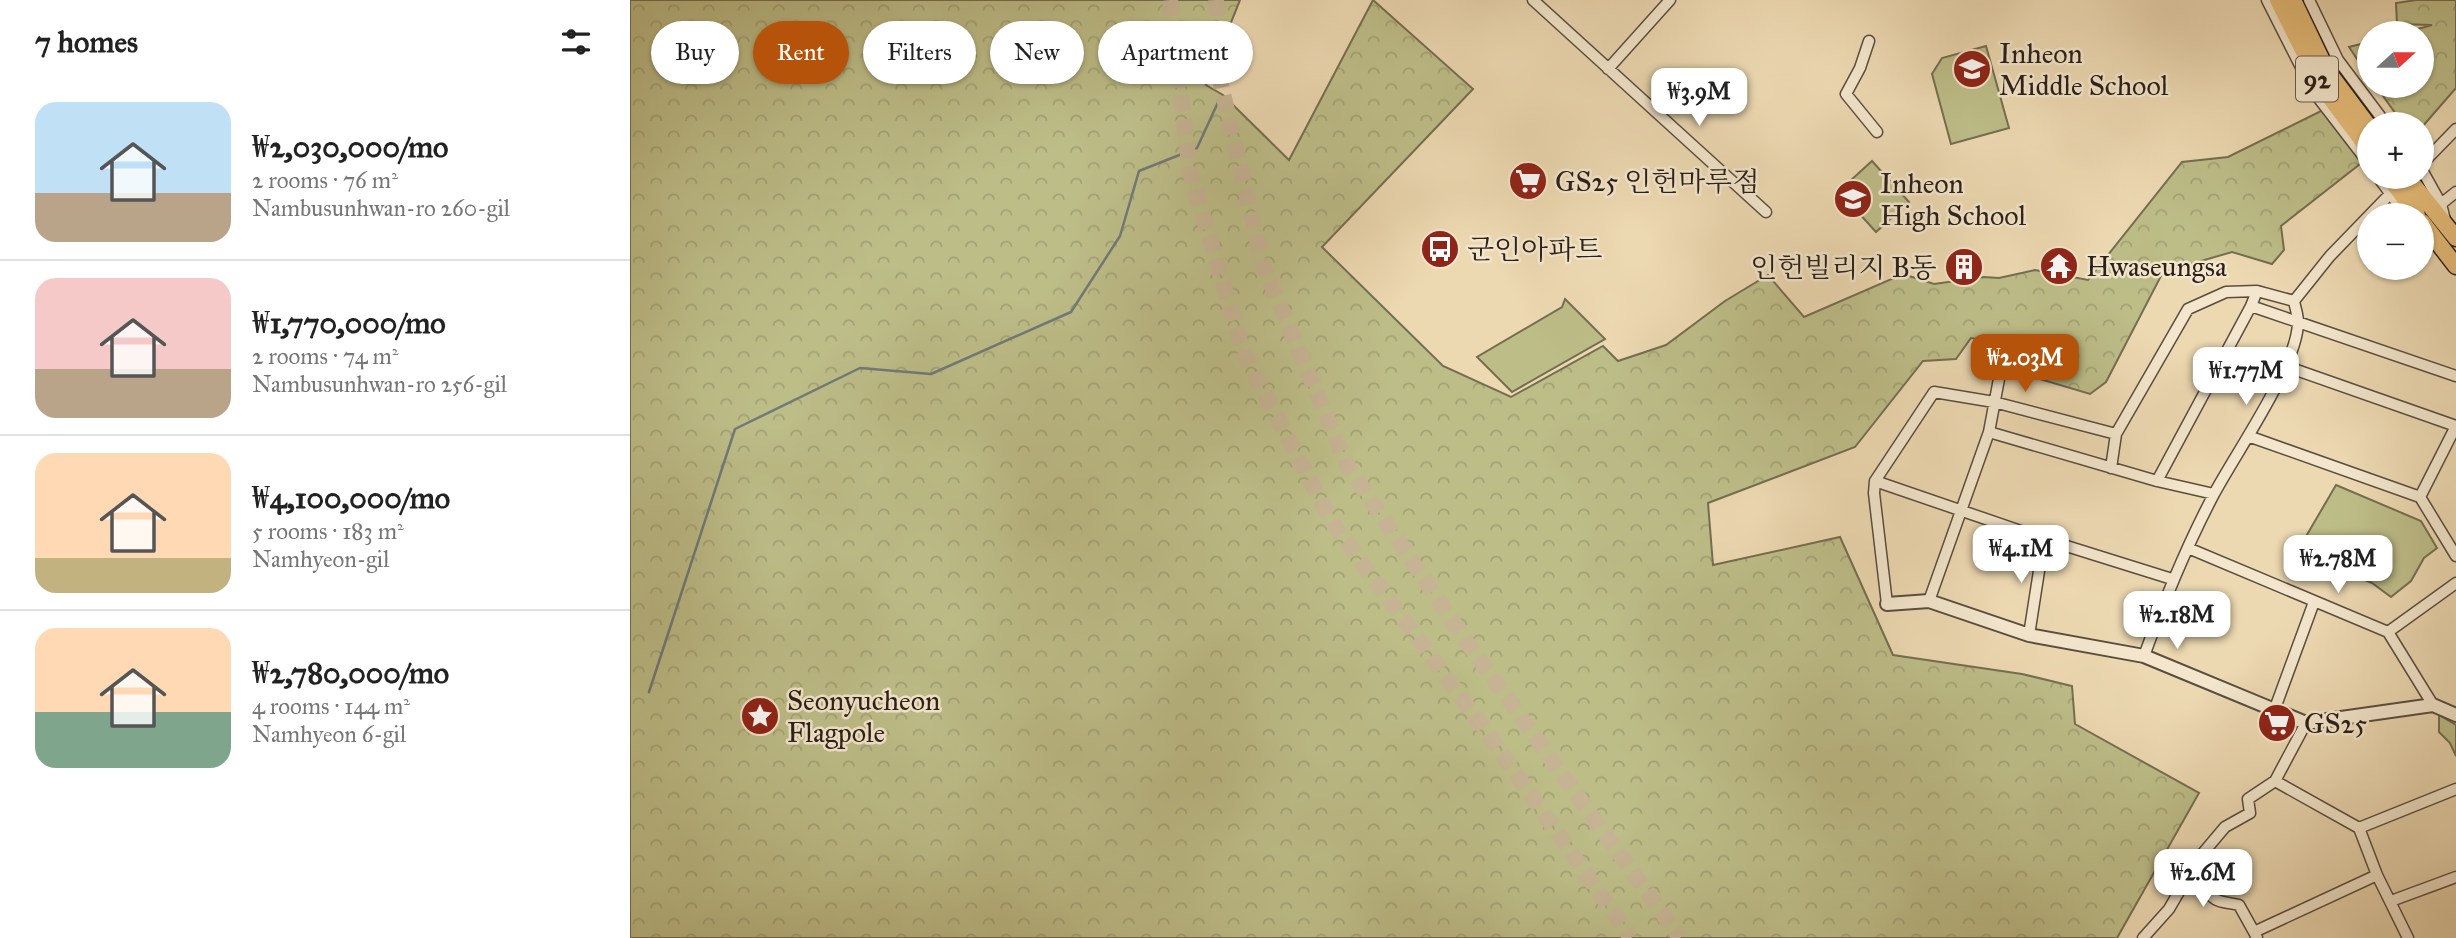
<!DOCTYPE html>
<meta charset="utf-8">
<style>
:root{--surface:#fff;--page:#f6f6f6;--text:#222;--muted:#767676;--line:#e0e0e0;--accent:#b45309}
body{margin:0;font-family:"IM FELL Great Primer","Noto Serif KR",serif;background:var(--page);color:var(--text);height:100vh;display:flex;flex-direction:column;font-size:26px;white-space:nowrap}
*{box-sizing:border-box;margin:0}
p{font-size:23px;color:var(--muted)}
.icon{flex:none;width:38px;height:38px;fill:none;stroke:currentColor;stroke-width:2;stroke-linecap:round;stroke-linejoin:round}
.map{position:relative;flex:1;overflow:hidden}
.sheet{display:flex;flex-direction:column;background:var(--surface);width:630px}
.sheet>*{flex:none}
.guide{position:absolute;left:21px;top:21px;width:665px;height:63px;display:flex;gap:14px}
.needle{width:46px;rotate:69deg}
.buttons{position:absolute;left:1727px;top:21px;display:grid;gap:14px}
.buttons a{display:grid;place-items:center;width:77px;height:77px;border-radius:50%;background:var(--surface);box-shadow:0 2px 5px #0004;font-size:35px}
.price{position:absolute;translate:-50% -60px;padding:0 16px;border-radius:14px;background:#fff;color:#222;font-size:23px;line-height:46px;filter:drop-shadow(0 2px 4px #0008)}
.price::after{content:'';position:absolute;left:50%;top:42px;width:21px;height:16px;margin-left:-10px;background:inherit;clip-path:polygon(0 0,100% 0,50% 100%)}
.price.active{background:var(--accent);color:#fff}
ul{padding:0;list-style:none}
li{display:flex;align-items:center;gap:21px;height:175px;padding:0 35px}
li+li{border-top:2px solid var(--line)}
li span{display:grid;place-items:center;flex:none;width:196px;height:140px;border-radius:21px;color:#555}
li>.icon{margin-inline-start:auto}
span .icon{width:84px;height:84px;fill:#fffc;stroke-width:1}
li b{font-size:30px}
h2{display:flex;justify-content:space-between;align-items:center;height:84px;padding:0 35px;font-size:30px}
.tag{padding:0 24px;border-radius:32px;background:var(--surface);box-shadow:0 2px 5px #0004;font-size:24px;line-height:63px}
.tag.active{background:var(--accent);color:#fff}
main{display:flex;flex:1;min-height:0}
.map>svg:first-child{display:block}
.forest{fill:url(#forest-crowns);stroke:#746e51;stroke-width:2}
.park{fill:#bdbd88;stroke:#746e51;stroke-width:2}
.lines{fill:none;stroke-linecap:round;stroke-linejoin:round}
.stream{stroke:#707a79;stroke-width:2.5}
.trunk-tunnel{stroke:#c5b393;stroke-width:16;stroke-dasharray:16 8;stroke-linecap:butt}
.minor-casing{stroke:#5a4d40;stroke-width:13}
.tertiary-casing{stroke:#5a4d40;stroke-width:16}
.primary-casing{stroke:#2a1f1a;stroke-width:19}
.minor{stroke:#f3e6cc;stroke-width:10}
.tertiary{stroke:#f3e6cc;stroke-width:12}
.primary{stroke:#e6bc78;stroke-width:16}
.labels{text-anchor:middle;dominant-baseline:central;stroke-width:5;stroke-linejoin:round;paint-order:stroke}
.shield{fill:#f3e6cc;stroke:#665b4f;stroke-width:2}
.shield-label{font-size:26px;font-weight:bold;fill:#2a1f1a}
.poi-label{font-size:28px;fill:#2a1f1a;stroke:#f3e6cc;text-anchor:start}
</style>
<main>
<section class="sheet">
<h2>7 homes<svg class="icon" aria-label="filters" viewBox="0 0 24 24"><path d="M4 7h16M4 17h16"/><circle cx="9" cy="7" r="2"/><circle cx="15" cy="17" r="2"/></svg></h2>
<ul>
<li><span style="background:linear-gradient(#bfe0f5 65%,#b9a48a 0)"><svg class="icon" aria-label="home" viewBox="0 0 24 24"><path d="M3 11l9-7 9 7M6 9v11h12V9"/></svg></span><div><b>₩2,030,000/mo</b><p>2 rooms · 76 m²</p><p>Nambusunhwan-ro 260-gil</p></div></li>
<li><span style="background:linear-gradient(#f6c9c9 65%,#b9a48a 0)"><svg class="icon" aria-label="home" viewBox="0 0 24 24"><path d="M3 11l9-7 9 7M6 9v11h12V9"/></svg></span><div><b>₩1,770,000/mo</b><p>2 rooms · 74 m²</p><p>Nambusunhwan-ro 256-gil</p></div></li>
<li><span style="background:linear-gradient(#ffd9b3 75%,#c2b280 0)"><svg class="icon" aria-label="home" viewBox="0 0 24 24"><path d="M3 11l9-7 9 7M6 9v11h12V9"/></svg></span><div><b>₩4,100,000/mo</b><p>5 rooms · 183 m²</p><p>Namhyeon-gil</p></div></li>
<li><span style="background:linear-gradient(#ffd9b3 60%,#7fa58c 0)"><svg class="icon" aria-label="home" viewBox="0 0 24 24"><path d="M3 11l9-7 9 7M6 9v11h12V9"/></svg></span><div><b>₩2,780,000/mo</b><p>4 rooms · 144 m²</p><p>Namhyeon 6-gil</p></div></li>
</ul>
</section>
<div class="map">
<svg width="1826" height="938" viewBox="0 0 1826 938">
<defs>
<pattern id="forest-crowns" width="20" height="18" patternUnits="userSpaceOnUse" patternTransform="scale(1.75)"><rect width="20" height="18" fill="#bdbd88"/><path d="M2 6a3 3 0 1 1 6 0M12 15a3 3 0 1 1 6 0" fill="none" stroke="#a3a275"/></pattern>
</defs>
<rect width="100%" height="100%" fill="#ecd8b1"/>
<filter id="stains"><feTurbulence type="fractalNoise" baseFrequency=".00286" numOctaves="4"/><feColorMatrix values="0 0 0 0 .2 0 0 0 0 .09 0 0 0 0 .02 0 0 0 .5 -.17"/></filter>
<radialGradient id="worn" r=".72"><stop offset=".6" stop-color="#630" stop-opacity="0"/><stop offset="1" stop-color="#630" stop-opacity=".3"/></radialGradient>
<!-- forest -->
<path class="forest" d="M0,0H610L576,85L593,95L659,160L743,0L843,89L692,247L813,366L881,397L973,346L988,361L1036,345L1095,301L1138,275L1174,317L1273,274L1304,284L1354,277L1369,278L1405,270L1458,280L1552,162L1598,157L1707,103L1739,157L1651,226L1654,250L1642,264L1602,252L1533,272L1476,382L1460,394L1403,377L1408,357L1378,344L1341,338L1326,359L1293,361L1225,447L1078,503L1083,565L1210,537L1263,655L1392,674L1442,686L1445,724L1569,793L1487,938H0Z
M1786,0H1826V88L1792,127V124H1773L1746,86H1792V33H1773L1802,25L1767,24L1766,3Z
M1739,42H1740L1739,77L1719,47Z"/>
<!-- park -->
<path class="park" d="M1356,46L1379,128L1321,144L1302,74L1312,58Z
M1242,161L1279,202L1246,232L1209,191Z
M935,299L975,339L882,392L847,357L932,307Z
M1706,485L1791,521L1807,548L1794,558L1781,581L1761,597L1742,583L1679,557L1675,564L1664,557Z
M1809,715L1826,725V756L1820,743L1809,732Z"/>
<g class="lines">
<!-- stream -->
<path class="stream" d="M19,692L105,429L230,368L301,374L441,312L490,236L509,171L567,148L590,98"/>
<!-- trunk-tunnel -->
<path class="trunk-tunnel" d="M540,0L560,172L614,354L702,522L858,734L1001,938
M586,0L591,85L633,265L717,465L836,641L1050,938"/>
<defs>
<path id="minor" d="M903,0L1136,212
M1637,0L1683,91L1740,165
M1679,0L1708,60L1756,124
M1239,41L1230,68L1216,94L1247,132
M978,69L1040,0
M1792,164L1826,129
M1792,170L1811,204L1815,220
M1748,177L1776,215
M1811,204L1826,192
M1621,306L1826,376
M1655,366L1826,426
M1359,432L1527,481L1584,494
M1618,436L1790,497L1826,556
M1481,468L1486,434
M1245,481L1414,539L1542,579
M1527,481L1621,306L1627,291
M1790,497L1826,426
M1558,548L1758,632L1803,705
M1299,601L1359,432L1375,347
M1257,604L1244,493L1245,481L1304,392L1364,402L1486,434L1558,309L1596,292L1627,291L1664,301
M1758,632L1826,583
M1399,635L1414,539
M1514,656C1534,601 1556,547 1584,494C1605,454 1668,365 1668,322C1668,315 1665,307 1664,301L1700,256L1760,194
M1644,711L1684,602
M1676,723L1645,781L1729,828L1747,875L1778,938
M1729,828L1826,789
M1572,860C1573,873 1572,891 1585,899C1591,903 1602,903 1609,905L1624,932
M1761,901L1826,877
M1513,938L1539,909L1568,859L1595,827L1620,813L1618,799L1645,781
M1627,938L1624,932L1747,875"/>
<path id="tertiary" d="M1257,604L1299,601L1399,635L1514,656L1676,723L1803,705L1826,715"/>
<path id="primary" d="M1648,0L1690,84L1740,151
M1663,0L1696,69L1740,128
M1759,177L1787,215
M1777,177L1826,238
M1792,222L1826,266"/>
</defs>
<!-- minor casing -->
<use href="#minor" class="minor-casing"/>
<!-- tertiary casing -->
<use href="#tertiary" class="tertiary-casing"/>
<!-- primary casing -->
<use href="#primary" class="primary-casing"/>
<!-- minor -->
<use href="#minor" class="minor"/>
<!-- tertiary -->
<use href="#tertiary" class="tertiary"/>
<!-- primary -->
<use href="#primary" class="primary"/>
</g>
<!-- icons -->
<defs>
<symbol id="school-disc" viewBox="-11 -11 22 22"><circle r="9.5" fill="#8f2418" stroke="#f3e6cc"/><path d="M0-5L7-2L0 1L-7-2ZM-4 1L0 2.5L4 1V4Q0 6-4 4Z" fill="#fff"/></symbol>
<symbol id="supermarket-disc" viewBox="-11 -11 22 22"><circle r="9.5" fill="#8f2418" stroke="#f3e6cc"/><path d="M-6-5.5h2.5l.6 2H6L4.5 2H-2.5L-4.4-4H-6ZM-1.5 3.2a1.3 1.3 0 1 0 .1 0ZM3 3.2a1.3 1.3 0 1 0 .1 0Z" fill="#fff"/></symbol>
<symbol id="bus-disc" viewBox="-11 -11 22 22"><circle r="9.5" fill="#8f2418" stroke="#f3e6cc"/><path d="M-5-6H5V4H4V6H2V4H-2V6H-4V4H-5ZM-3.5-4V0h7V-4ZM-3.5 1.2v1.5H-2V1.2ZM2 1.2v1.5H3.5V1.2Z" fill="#fff"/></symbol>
<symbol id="temple-disc" viewBox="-11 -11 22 22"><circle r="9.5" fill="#8f2418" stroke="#f3e6cc"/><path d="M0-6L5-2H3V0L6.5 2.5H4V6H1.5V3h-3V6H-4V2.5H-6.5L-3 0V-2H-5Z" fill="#fff"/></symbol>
<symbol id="building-disc" viewBox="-11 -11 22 22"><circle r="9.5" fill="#8f2418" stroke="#f3e6cc"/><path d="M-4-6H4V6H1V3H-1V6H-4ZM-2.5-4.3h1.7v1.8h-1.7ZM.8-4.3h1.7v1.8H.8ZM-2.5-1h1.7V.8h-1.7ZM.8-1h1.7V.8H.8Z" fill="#fff"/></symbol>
<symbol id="sight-disc" viewBox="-11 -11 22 22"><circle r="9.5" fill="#8f2418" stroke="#f3e6cc"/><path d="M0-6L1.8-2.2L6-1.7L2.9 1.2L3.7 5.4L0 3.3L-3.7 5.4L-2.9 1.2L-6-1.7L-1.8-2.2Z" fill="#fff"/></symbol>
</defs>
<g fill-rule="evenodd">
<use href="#school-disc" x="1320" y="47" width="44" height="44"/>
<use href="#supermarket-disc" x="876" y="159" width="44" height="44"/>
<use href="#school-disc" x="1201" y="177" width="44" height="44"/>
<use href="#bus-disc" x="788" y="227" width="44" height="44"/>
<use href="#temple-disc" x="1407" y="244" width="44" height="44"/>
<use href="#building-disc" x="1312" y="245" width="44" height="44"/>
<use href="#sight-disc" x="108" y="694" width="44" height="44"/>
<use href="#supermarket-disc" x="1625" y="701" width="44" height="44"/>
</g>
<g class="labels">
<!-- shield labels -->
<rect class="shield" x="1666" y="56.5" width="42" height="45" rx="5"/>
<g class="shield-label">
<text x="1687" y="79">92</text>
</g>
<!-- poi labels -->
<g class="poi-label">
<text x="1369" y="53">Inheon<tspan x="1369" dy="32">Middle School</tspan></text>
<text x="925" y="181">GS25 인헌마루점</text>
<text x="1250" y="183">Inheon<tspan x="1250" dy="32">High School</tspan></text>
<text x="837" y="249">군인아파트</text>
<text x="1456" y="266">Hwaseungsa</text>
<text x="1307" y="267" text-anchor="end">인헌빌리지 B동</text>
<text x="157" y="700">Seonyucheon<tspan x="157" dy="32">Flagpole</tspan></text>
<text x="1674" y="723">GS25</text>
</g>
</g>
<rect width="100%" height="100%" filter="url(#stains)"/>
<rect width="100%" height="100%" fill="url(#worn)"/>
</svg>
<div class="buttons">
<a><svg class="needle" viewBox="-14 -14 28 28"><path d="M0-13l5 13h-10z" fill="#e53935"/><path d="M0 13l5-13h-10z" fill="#767676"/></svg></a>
<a>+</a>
<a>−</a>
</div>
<b class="price" style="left:1069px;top:128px">₩3.9M</b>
<b class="price active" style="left:1395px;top:394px">₩2.03M</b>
<b class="price" style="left:1616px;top:407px">₩1.77M</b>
<b class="price" style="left:1391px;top:585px">₩4.1M</b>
<b class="price" style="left:1708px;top:595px">₩2.78M</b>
<b class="price" style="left:1547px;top:651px">₩2.18M</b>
<b class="price" style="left:1573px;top:909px">₩2.6M</b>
<div class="guide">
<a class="tag">Buy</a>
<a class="tag active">Rent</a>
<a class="tag">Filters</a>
<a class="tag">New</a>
<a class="tag">Apartment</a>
</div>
</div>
</main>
